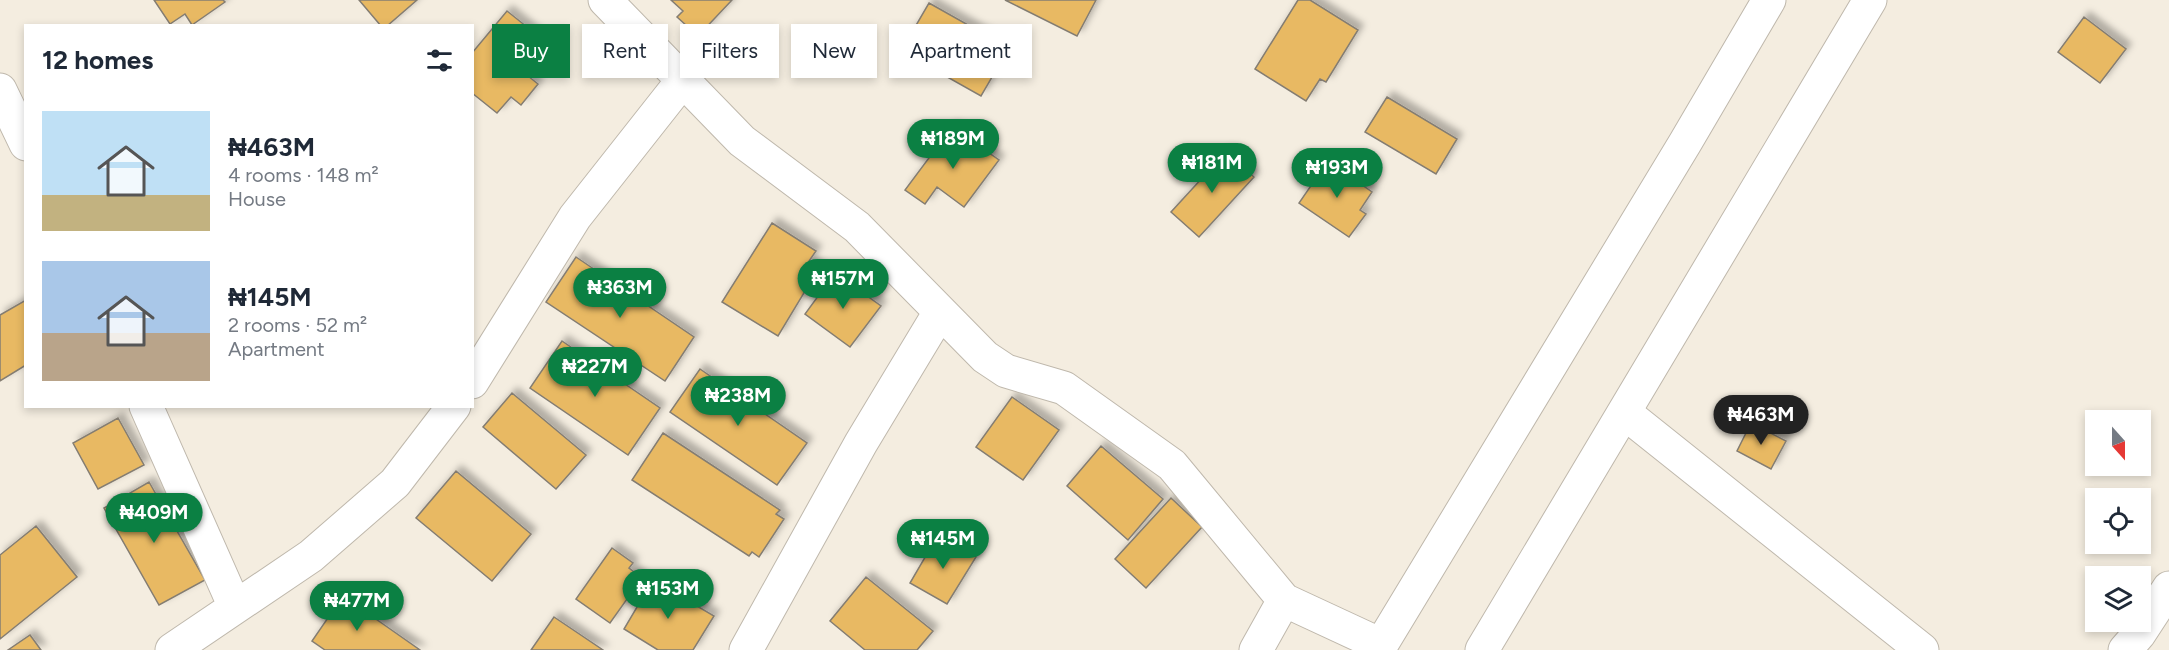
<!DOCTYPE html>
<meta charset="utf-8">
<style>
:root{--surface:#fff;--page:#f2f2f3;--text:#1f2937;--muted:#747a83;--accent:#0b8043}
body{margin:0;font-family:Figtree,sans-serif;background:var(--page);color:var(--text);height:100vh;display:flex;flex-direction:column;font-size:22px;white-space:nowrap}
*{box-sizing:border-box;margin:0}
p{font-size:20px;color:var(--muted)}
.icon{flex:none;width:33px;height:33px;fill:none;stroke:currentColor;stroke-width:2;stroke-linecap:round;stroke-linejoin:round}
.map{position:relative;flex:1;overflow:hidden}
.side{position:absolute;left:24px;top:24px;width:450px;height:384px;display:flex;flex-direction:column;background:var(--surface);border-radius:0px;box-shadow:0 3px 9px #0003}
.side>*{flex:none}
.hud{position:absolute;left:492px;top:24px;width:570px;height:54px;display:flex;gap:12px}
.needle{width:39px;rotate:159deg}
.buttons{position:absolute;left:2085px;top:410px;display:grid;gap:12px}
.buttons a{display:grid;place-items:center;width:66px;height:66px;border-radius:0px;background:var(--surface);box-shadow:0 3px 9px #0003;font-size:30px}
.price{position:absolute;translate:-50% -51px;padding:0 14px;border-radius:21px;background:var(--accent);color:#fff;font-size:20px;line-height:39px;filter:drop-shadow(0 2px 3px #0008)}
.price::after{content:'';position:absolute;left:50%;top:36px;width:18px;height:14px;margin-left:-9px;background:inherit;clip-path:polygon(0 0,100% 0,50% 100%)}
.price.active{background:#222;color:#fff}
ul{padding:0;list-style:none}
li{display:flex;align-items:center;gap:18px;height:150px;padding:0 18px}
li span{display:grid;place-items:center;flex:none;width:168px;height:120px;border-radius:0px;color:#555}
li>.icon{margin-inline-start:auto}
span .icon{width:72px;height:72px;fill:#fffc;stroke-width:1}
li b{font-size:26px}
h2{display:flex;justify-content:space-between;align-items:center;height:72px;padding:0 18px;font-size:26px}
.tag{padding:0 21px;border-radius:0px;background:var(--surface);box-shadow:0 3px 9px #0003;font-size:21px;line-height:54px}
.tag.active{background:var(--accent);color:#fff}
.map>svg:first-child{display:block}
.building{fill:#e8b964;stroke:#847d72;stroke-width:1.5;filter:url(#shadow)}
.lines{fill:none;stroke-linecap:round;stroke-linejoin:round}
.minor-casing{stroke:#bfb8ac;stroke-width:35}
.highway-casing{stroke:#bfb8ac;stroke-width:35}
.minor{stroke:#fff;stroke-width:33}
.highway{stroke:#fff;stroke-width:33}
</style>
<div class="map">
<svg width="2169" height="650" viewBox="0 0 2169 650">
<defs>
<filter id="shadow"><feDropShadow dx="5.5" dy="-5.5" stdDeviation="3" flood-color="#0004"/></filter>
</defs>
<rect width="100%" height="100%" fill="#f4ede0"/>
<!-- building -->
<path class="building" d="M154,0H223L225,2L192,25L185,14L170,24Z
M359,0H417L387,26H381Z
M671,0H732L698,36L677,17L683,11Z
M1005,0H1096L1077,36Z
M1298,0H1310L1358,30L1326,82L1320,79L1306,101L1255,69Z
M929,3L1009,48L981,96L901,51Z
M507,11L552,47L528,76L538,84L521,105L511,97L497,113L472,93V53Z
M2084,17L2126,49L2100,83L2058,52Z
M1387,97L1457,139L1436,174L1365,132Z
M952,127L999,160L964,207L937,187L925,204L905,190Z
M1226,152L1254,177L1199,237L1171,212Z
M1328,161L1372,192L1360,210L1366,214L1349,237L1299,203Z
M772,223L816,251L809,261L819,268L778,336L722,302Z
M576,257L694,337L665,381L546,302Z
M835,273L881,306L850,347L805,314Z
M26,300V365L0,381V315Z
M562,341L660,408L628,455L530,388Z
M700,369L807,443L777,485L670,412Z
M512,393L586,455L556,489L483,427Z
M1012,397L1059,430L1023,480L976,447Z
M118,418L144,465L98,489L73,443Z
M1751,423L1786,441L1771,469L1737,451Z
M663,433L780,510L776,514L784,519L759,557L752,552L749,556L632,480Z
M1101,446L1163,499L1128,540L1067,486Z
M456,471L531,534L492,581L416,518Z
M149,482L205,580L159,605L104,508Z
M1171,498L1202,527L1146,588L1115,559Z
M36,526L77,577L0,639V555Z
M938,535L976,557L947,604L910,583Z
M612,548L633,563L629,568L642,578L610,623L576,599Z
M866,577L933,631L917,650H865L830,621Z
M653,580L714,616L693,650H658L624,629Z
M343,596L420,650H325L312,641Z
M554,617L603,650H531Z
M30,635L41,650H8Z"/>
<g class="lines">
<defs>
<path id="minor" d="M605,0L742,141L857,227L985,357L1006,371L1064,388L1172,465L1284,600L1381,645
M0,90L26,144
M472,382L575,217L683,80
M146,406L235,607
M1625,413L1922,650
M172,650L311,556L395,483L454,406
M746,650L861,443L940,312
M1256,650L1284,600
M2125,650L2139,634L2169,588"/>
<path id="highway" d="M1378,650L1685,143L1769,0
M1482,650L1870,0"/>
</defs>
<!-- minor casing -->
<use href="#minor" class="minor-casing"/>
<!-- highway casing -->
<use href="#highway" class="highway-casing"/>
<!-- minor -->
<use href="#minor" class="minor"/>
<!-- highway -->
<use href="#highway" class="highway"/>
</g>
</svg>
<div class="buttons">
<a><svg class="needle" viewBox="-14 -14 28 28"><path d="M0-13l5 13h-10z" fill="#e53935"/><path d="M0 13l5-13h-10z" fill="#747a83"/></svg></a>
<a><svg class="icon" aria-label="locate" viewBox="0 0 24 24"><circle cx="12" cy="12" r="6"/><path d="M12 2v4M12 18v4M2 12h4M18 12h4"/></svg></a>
<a><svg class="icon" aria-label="layers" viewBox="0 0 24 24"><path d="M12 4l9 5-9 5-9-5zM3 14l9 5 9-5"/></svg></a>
</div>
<b class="price" style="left:953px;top:170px">₦189M</b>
<b class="price" style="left:1212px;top:194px">₦181M</b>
<b class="price" style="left:1337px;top:199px">₦193M</b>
<b class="price" style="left:843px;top:310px">₦157M</b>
<b class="price" style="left:620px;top:319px">₦363M</b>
<b class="price" style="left:595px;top:398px">₦227M</b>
<b class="price" style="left:738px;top:427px">₦238M</b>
<b class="price active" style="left:1761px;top:446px">₦463M</b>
<b class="price" style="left:154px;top:544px">₦409M</b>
<b class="price" style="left:943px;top:570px">₦145M</b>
<b class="price" style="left:668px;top:620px">₦153M</b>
<b class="price" style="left:357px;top:632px">₦477M</b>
<div class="hud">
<a class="tag active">Buy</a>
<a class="tag">Rent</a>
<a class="tag">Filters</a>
<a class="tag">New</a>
<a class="tag">Apartment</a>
</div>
<section class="side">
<h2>12 homes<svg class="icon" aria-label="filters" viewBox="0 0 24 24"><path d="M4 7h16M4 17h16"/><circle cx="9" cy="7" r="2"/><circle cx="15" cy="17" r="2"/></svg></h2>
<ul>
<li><span style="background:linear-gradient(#bfe0f5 70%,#c2b280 0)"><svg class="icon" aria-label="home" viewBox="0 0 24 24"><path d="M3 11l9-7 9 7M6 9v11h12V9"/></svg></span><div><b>₦463M</b><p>4 rooms · 148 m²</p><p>House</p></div></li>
<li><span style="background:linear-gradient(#a9c7e8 60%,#b9a48a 0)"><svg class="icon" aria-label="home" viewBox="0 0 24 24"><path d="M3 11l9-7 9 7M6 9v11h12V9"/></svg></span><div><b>₦145M</b><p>2 rooms · 52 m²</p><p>Apartment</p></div></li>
</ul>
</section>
</div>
